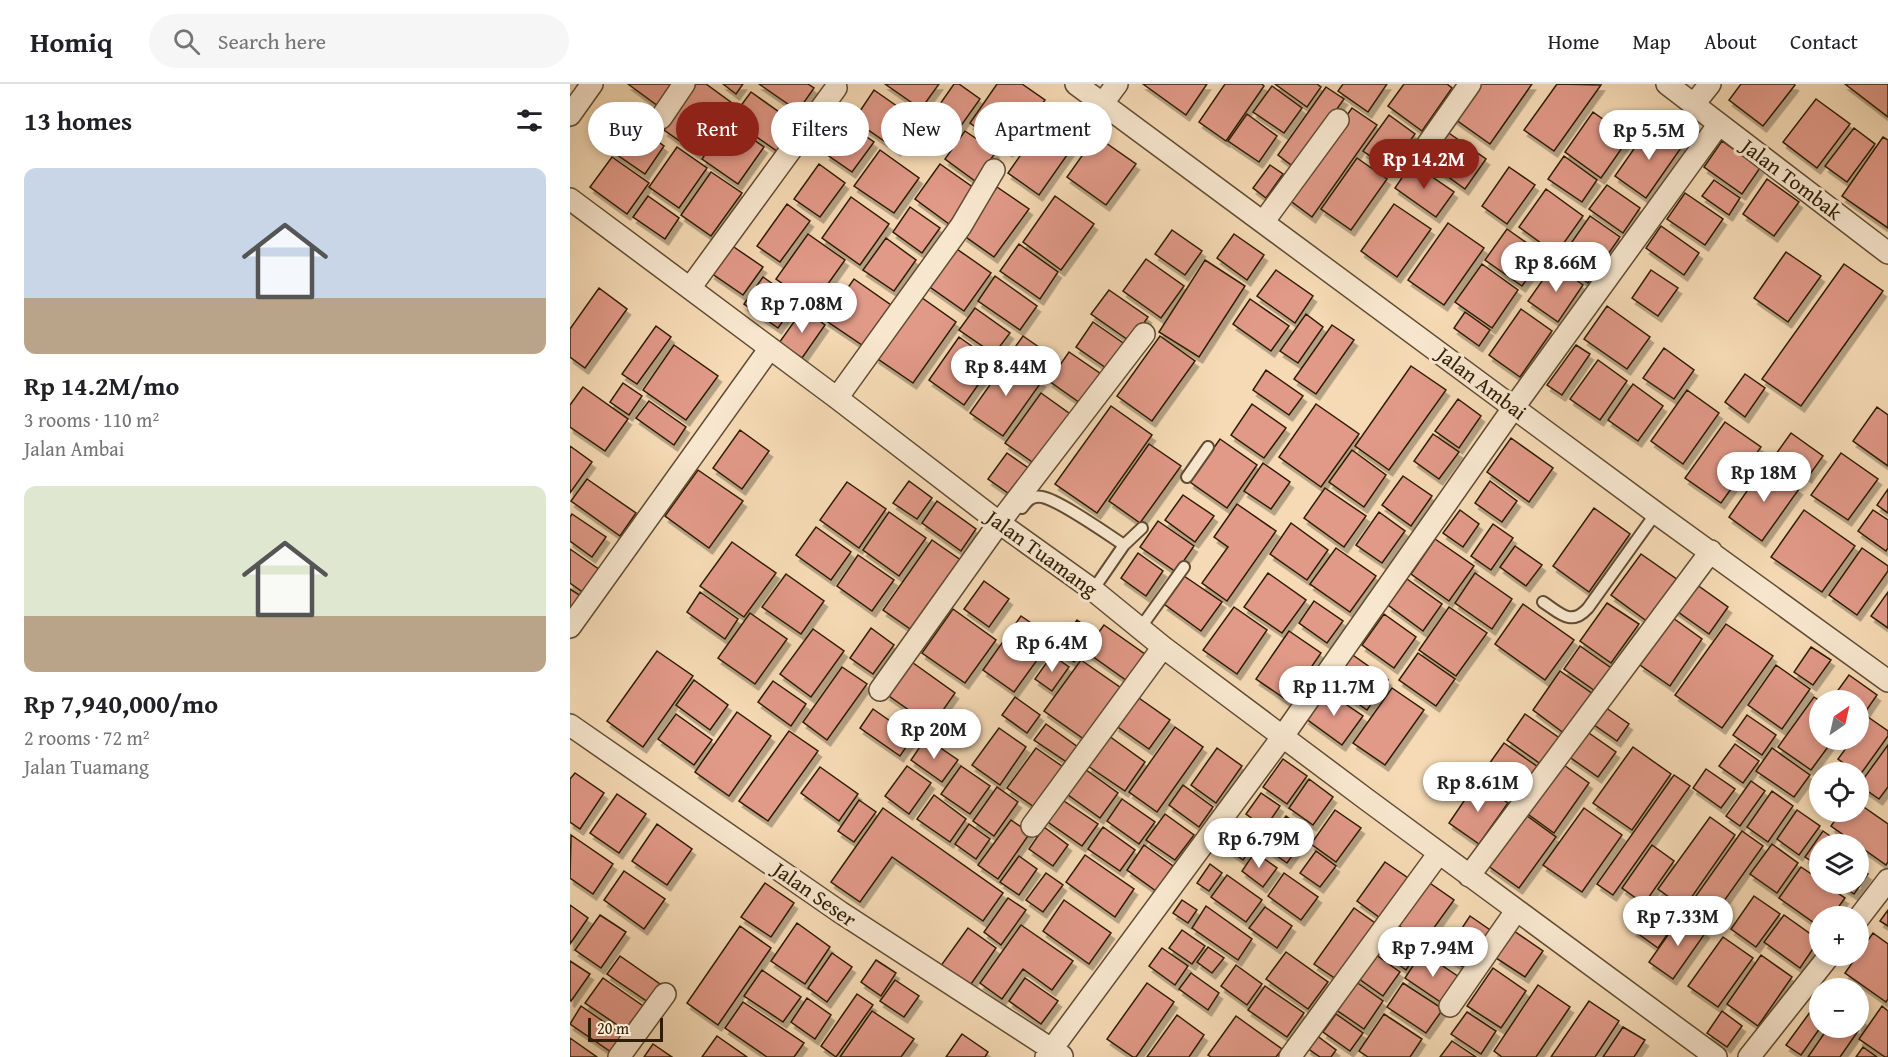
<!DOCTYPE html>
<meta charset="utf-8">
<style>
:root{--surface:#fff;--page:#f6f6f6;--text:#202124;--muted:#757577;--line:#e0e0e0;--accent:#8f2418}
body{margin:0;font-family:"Gentium Book Plus",serif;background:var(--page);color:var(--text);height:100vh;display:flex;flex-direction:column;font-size:22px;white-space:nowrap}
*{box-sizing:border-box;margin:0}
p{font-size:20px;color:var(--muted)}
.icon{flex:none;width:33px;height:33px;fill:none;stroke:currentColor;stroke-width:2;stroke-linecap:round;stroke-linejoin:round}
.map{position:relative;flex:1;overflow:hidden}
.side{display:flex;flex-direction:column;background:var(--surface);width:570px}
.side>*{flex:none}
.top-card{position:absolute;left:18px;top:18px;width:570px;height:54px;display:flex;gap:12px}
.needle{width:39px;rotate:34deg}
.tools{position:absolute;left:1239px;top:606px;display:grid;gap:12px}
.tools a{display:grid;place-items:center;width:60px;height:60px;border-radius:50%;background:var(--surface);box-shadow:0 3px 9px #0003;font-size:30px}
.scale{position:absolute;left:18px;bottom:15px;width:75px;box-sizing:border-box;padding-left:6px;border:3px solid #2f1d06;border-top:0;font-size:16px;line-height:21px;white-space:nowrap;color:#2f1d06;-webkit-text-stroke:4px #f8e7cf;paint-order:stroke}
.price{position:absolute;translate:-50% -51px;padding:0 14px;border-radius:21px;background:#fff;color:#222;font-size:20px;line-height:39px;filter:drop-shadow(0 2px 3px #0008)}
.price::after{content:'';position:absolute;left:50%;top:36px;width:18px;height:14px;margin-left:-9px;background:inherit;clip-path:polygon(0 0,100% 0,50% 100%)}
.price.active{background:var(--accent);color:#fff}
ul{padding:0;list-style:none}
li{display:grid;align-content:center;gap:12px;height:318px;padding:0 24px}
li span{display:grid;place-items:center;height:186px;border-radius:12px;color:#555}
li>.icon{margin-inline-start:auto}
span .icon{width:108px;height:108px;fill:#fffc;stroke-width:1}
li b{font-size:26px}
h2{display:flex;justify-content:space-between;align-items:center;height:72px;padding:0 24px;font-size:26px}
.chip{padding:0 21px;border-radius:27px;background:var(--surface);box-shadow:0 3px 9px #0003;font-size:21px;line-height:54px}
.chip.active{background:var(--accent);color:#fff}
header{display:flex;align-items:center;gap:36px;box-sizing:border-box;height:84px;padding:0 30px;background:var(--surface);border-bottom:2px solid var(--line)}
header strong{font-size:28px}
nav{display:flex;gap:33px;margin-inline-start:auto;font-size:21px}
.search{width:420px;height:54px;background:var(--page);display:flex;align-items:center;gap:15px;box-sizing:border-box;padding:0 21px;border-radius:33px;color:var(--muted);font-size:22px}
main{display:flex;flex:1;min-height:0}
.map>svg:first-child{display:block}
.building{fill:#e19988;stroke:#2f1d06;stroke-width:1.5;filter:url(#shadow)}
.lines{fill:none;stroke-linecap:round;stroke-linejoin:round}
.lane-casing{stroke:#604c32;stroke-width:14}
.street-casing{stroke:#604c32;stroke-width:24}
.lane{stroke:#f8e7cf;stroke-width:10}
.street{stroke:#f8e7cf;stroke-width:21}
.labels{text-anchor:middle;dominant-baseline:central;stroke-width:6;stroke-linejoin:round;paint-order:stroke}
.street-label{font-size:21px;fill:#2f1d06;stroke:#f8e7cf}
</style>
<header>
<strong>Homiq</strong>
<div class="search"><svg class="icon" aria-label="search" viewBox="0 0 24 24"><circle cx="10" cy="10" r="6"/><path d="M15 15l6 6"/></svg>Search here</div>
<nav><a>Home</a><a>Map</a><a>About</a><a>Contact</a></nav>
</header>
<main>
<section class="side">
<h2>13 homes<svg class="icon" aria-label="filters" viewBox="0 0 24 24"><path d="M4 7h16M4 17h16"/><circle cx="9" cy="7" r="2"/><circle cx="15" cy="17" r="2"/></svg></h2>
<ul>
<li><span style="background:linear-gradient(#c9d6e8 70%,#b9a48a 0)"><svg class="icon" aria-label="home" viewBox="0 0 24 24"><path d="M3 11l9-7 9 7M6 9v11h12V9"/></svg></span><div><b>Rp 14.2M/mo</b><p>3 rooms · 110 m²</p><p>Jalan Ambai</p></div></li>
<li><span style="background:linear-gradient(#dfe7d0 70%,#b9a48a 0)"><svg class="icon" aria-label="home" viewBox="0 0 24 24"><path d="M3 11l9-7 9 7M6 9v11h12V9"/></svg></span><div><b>Rp 7,940,000/mo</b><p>2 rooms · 72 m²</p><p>Jalan Tuamang</p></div></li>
</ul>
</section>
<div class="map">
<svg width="1318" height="973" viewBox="0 0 1318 973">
<defs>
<filter id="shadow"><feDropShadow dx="3.5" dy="6" stdDeviation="0" flood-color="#0004"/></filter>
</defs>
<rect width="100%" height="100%" fill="#f5dab5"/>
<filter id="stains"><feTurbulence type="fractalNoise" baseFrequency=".00333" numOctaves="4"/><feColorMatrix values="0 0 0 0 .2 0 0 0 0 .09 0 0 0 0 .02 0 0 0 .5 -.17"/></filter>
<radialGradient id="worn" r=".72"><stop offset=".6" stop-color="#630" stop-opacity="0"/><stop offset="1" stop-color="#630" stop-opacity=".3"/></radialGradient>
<!-- building -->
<path class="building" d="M58,0H104L88,22Z
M126,0H136L162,19L127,69L94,46Z
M153,0H173L166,10Z
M189,0H238L244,4L228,27Z
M315,0H369L351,25Z
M384,0H389L410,15L378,60L354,43Z
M427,0H452L475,16L439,67L400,39Z
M573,0H637L616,31Z
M655,0H692L694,2L656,57L629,38Z
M705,0H747L751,3L737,23Z
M773,0H817L798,28L768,7Z
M834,0H877L882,4L852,47L818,22Z
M905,0H962L920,60L882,33Z
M987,0L1031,1L984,67L954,46Z
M1171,0H1224L1225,1L1193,42L1159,16Z
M1275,0H1318V33Z
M702,2L732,24L714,49L683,28Z
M756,3L774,15L725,84L708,71Z
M304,6L348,37L327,66L284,36Z
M181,8L230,43L211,70L161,35Z
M1246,15L1280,40L1247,84L1213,58Z
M782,24L807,41L742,133L718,115Z
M1023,28L1059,54L1031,94L995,68Z
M677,30L707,52L689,78L658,57Z
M819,31L845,50L819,85L793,67Z
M478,32L509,54L469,111L438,89Z
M57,36L94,62L75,90L37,64Z
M158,38L194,63L168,100L132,75Z
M1082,39L1113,61L1076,114L1045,92Z
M278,40L304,58L282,88L256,70Z
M1284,44L1305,60L1277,98L1255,82Z
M873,45L916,75L895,105L852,74Z
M395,47L426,68L405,97L375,75Z
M526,52L566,80L536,121L497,93Z
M1313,53L1318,56V144L1272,112Z
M1152,57L1190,84L1172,110L1134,83Z
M107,63L137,84L109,124L79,103Z
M310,66L349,94L324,129L284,102Z
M994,72L1027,96L1012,118L978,95Z
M42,73L79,99L57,130L20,103Z
M787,74L817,95L781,146L751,125Z
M842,79L884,108L866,133L825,104Z
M249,80L275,99L250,133L224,115Z
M370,80L404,104L379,140L345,115Z
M700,81L713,90L696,114L683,104Z
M939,83L965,101L937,140L912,122Z
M141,88L172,109L141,152L111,131Z
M1197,95L1229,118L1204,152L1173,130Z
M1144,96L1170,114L1159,131L1132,112Z
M1037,101L1070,124L1053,149L1019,125Z
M427,103L459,125L424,173L393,151Z
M976,105L1013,132L986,170L949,143Z
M1115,109L1153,135L1135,161L1097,135Z
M78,112L109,134L95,155L63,133Z
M485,112L524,140L491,186L453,158Z
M281,113L319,140L290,181L252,154Z
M217,120L240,137L210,178L187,162Z
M824,120L861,145L827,193L791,167Z
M340,123L370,144L352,169L323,148Z
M1020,132L1050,153L1018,199L988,178Z
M878,139L914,164L874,221L838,196Z
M1091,142L1129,169L1114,191L1076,164Z
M937,145L974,171L952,202L915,176Z
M602,146L632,167L615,191L585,170Z
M238,150L275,176L243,221L206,195Z
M664,150L694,171L677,196L647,174Z
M316,154L346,176L324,207L293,186Z
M449,160L488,188L470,215L430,187Z
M161,161L193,183L173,211L141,189Z
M384,163L421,189L394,227L357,201Z
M1216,168L1251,192L1218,238L1184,214Z
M576,175L614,202L591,234L553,207Z
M635,176L675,202L629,273L589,248Z
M912,180L948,206L922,244L885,218Z
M984,180L1013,201L988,238L958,217Z
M1274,180L1313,207L1231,322L1192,295Z
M706,186L743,212L725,239L687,212Z
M1081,186L1108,204L1088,232L1062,214Z
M425,192L467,222L450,246L408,217Z
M193,193L227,217L208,244L174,220Z
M284,195L321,221L292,261L255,236Z
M29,204L57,225L15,284L0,273V245Z
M539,206L578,233L561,258L521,230Z
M348,211L386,238L343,299L305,273Z
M680,215L719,242L701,267L663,240Z
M1037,222L1080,253L1057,285L1014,255Z
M405,224L440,249L424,270L389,246Z
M233,225L255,241L232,274L209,259Z
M951,225L982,247L950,293L919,271Z
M895,228L920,246L909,262L884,244Z
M736,230L753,243L728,279L710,267Z
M523,238L556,261L539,286L506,263Z
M762,241L784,256L746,310L724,295Z
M86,242L101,253L67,300L52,290Z
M453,252L486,275L476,290L443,266Z
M590,252L625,277L582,337L547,312Z
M389,253L424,278L394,321L359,296Z
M104,261L148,292L116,336L73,306Z
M1006,261L1020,270L992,311L977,301Z
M1094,264L1124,286L1104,315L1073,294Z
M499,268L534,292L513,321L479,297Z
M439,274L472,297L433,352L400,329Z
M1028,276L1057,297L1030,336L1000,315Z
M841,282L876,306L819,386L785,362Z
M696,286L733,312L719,331L683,306Z
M1175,290L1195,304L1175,333L1155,318Z
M53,299L72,312L59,331L40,318Z
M1063,300L1093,322L1068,357L1038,336Z
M13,303L58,335L35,367L0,343V321Z
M1117,306L1149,329L1113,380L1081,357Z
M471,309L503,332L468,382L435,359Z
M888,315L911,332L889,364L865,347Z
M79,317L116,343L104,361L66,334Z
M682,320L716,344L694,374L661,351Z
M746,320L789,350L751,403L709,373Z
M541,322L582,351L527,429L485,400Z
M1307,323L1318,331V382L1283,357Z
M1155,338L1191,363L1151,419L1115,394Z
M170,346L199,367L172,405L143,384Z
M1221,349L1253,372L1238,393L1206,370Z
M863,350L889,368L869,395L844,377Z
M941,354L983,384L959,418L917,388Z
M650,355L687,381L657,424L620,398Z
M579,360L611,382L570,439L539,417Z
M0,362L22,378L0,409Z
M782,366L816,391L794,423L759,398Z
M437,369L464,388L445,414L418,395Z
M1271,369L1308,395L1278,436L1241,411Z
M693,379L720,398L701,425L674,407Z
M1195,381L1229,405L1192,457L1159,433Z
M128,386L173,417L139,464L95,432Z
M833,392L862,412L841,442L812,421Z
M17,395L66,429L50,452L1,417Z
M339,397L362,414L347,435L323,419Z
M920,397L947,417L932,438L905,419Z
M277,398L316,425L289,464L250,436Z
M755,404L796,432L774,463L734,434Z
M1318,405V429L1307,421Z
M613,411L644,432L625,458L595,436Z
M367,417L406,445L391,467L352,439Z
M667,420L706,447L657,517L632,499L658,463L644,453Z
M1024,424L1060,450L1019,508L983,482Z
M890,426L909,440L893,463L873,449Z
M1234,426L1285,462L1252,508L1201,473Z
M1303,426L1318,436V464L1316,467L1288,447Z
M319,428L356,454L329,492L293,466Z
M809,428L835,447L812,479L786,461Z
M2,430L36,453L22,473L0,457V433Z
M588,437L624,462L606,488L570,463Z
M721,439L758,466L737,496L700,470Z
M923,440L943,454L921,486L901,472Z
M246,443L281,468L261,496L226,471Z
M865,455L904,482L879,517L841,490Z
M362,456L395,479L346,549L313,526Z
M162,458L206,489L174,533L130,502Z
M945,462L972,481L956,502L930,483Z
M766,464L806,492L780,528L740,500Z
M1292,464L1318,482V487L1287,531L1259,511Z
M0,465L30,486L14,509L0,499Z
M568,469L593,487L576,512L551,494Z
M1071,470L1108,496L1078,538L1041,511Z
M288,471L324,496L302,527L267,502Z
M698,489L736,516L712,549L674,523Z
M905,489L942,515L922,545L885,519Z
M216,490L254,517L231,550L192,523Z
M614,492L652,518L631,547L594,520Z
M837,495L872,520L853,547L818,521Z
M414,497L439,515L419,543L394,525Z
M1123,498L1158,523L1139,550L1104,525Z
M0,505L11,512L0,528Z
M130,508L168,535L155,555L117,528Z
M1318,508V544L1301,532Z
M744,517L773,537L757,559L729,539Z
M1037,519L1069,540L1041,579L1010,557Z
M953,520L1004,556L975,596L925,560Z
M664,523L697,546L667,590L633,566Z
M879,523L917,549L886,592L849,566Z
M383,525L426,556L395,599L352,569Z
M180,529L217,555L185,600L148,574Z
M814,530L846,553L824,584L792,561Z
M451,532L483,554L444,608L413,586Z
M1103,534L1132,555L1100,602L1070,581Z
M507,536L525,549L504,578L486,566Z
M1156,540L1203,572L1152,644L1105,611Z
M534,541L579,573L560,599L515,567Z
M301,544L324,561L303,590L280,574Z
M243,545L274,567L241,613L210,590Z
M719,547L751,569L718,617L686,595Z
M1010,562L1044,586L1028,609L994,585Z
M1241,563L1261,576L1243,601L1224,588Z
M87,567L123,592L73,663L37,637Z
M780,569L818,596L797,626L759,599Z
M848,569L885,595L866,622L829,596Z
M482,571L499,583L482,607L465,595Z
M339,576L385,609L362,642L316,610Z
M511,576L554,606L518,658L474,627Z
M1206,581L1240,605L1212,645L1178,621Z
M272,583L297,600L257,656L233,638Z
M990,587L1023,610L995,650L963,626Z
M1279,591L1307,611L1289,637L1288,616H1261Z
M124,596L158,621L140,646L106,621Z
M203,597L236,620L221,642L188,618Z
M822,604L854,626L815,681L783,659Z
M755,606L793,632L772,661L735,634Z
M566,612L600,636L579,665L545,641Z
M445,613L470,631L457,649L432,631Z
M1244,613L1250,617V656H1263L1241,686L1208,663Z
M1032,621L1059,640L1047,657L1020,638Z
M303,625L343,653L330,672L290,644Z
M167,628L201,652L159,712L125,688Z
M106,630L142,656L124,681L88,655Z
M955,630L991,655L972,681L937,656Z
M1177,631L1206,651L1192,671L1163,651Z
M1298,633L1318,647V652L1290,691L1268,675L1282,656H1288V646Z
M476,640L512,666L501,681L464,656Z
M605,643L633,663L587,728L559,708Z
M429,644L456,663L430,701L402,681Z
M219,647L248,667L198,737L169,717Z
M1016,647L1046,668L1028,693L998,672Z
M539,652L575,678L555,707L518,682Z
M356,654L388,676L372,698L341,676Z
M934,659L968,683L946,713L912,690Z
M1165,660L1189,677L1173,699L1149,682Z
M1318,661V703L1309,715L1289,701Z
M1063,663L1101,690L1062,746L1023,719Z
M466,664L496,685L467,725L437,704Z
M647,664L672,682L646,719L621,701Z
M1202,664L1240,691L1224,713L1186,687Z
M713,675L737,692L717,720L693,703Z
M991,679L1019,699L984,749L955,728Z
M337,682L361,699L339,730L315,712Z
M391,682L420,702L400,730L371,710Z
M250,683L288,710L269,737L231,709Z
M512,683L548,709L530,734L494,708Z
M1136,685L1165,705L1151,724L1123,704Z
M5,689L34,709L10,745L0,738V695Z
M1104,691L1120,702L1043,811L1027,800Z
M739,695L763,713L743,741L719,724Z
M1181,697L1195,707L1170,742L1156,732Z
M907,698L938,719L909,760L879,739Z
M613,701L643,723L629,743L599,721Z
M427,703L448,718L424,752L403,737Z
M1202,707L1223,722L1198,758L1177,743Z
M691,709L710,722L695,744L676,730Z
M47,710L76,730L49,769L20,749Z
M364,711L396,735L380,758L347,735Z
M491,715L528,740L512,762L475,736Z
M552,715L585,738L569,760L537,737Z
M289,716L306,728L284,758L268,747Z
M1288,719L1318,740V778L1316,781L1261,742L1271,728H1288Z
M313,724L433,809L413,837L322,773L290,818L261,798Z
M1014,724L1052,751L1012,808L973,781Z
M765,726L791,744L766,778L741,760Z
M1227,726L1250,742L1229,771L1207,755Z
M953,729L986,753L949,804L917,781Z
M595,730L624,751L605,776L576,756Z
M716,732L738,749L717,779L694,763Z
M1140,733L1165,751L1114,824L1088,805Z
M441,736L460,749L428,795L408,781Z
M670,736L691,751L673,776L652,761Z
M87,740L122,765L97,801L62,777Z
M399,740L420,755L406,775L385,760Z
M474,743L498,761L483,782L459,765Z
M533,743L565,766L550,787L518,765Z
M1172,747L1193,762L1137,841L1116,826Z
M1253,747L1270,759L1269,760H1250V783L1235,773Z
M1,751L43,780L23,810L0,794Z
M1202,760L1228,779L1207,809L1180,790Z
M574,761L603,782L586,807L557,786Z
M1082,761L1104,777L1074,820L1052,804Z
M746,767L766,782L750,803L730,789Z
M685,768L707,784L693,803L672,787Z
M515,771L564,805L545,833L496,798Z
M449,772L467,785L449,811L430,798Z
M815,778L841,796L813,836L787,817Z
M640,780L652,789L639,807L627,799Z
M1231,783L1250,796V800H1254L1275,814L1262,832H1250V843L1209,814Z
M1288,783L1298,790L1284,810L1269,800H1288Z
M54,787L95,815L74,845L34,816Z
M476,789L493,801L473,828L456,816Z
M714,789L748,813L731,836L698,812Z
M657,791L692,816L676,838L641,813Z
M854,795L884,816L853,859L824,838Z
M195,799L224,819L201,853L171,833Z
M1184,812L1210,830L1186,863L1161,845Z
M438,814L456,826L431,861L414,848Z
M494,816L541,849L519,880L473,847Z
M612,816L627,826L618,839L603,829Z
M1083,818L1107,836L1088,864L1063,846Z
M0,821L18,834L0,860Z
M636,822L682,855L668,876L622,844Z
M695,823L722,842L707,864L679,844Z
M784,824L808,841L769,897L744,880Z
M1318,826V842L1310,837Z
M30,831L56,848L31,884L5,866Z
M1112,831L1136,848L1103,895L1079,878Z
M1214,831L1249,856L1230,884L1194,858Z
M900,832L926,850L901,888L874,871Z
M227,839L260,863L235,900L201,877Z
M451,841L503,877L482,906L453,885L432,915L410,899Z
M170,842L201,864L148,941L117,919Z
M398,844L426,864L399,903L370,883Z
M820,844L850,865L836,886L806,864Z
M612,846L635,862L622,880L599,864Z
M944,847L973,867L955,893L926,874Z
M1303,849L1318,860V915L1316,918L1275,889Z
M1153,853L1183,874L1148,923L1118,902Z
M638,863L654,874L642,889L627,878Z
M592,864L618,882L605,901L579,882Z
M716,868L758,898L738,925L696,895Z
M802,868L830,888L813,912L785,892Z
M852,868L892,895L875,921L835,894Z
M262,869L282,883L257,918L238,904Z
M1191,871L1222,893L1188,942L1157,920Z
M50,872L90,900L78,918L37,890Z
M306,876L326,889L311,912L291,898Z
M0,877L20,890L1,917L0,916Z
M666,881L692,900L677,921L651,902Z
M923,884L956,907L931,944L897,922Z
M192,886L231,913L213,938L174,912Z
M621,889L649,909L638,926L609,905Z
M33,894L76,924L59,949L15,919Z
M455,894L488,917L471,940L439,917Z
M782,895L813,917L794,945L762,923Z
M325,896L349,912L334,933L310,917Z
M577,899L604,918L566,973H563L537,955Z
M833,899L873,925L856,949L817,923Z
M968,901L1000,923L966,973H932L924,967Z
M695,902L734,929L717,953L678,926Z
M287,910L303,921L266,973L251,962Z
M237,914L261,931L245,955L221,938Z
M1019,917L1049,937L1025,973H981Z
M173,918L234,959L224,973H197L155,944Z
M1246,920L1250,922V944L1231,971L1216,961Z
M11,922L56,953L44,970L0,940Z
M1312,922L1318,927V973H1315L1289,955Z
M302,927L344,955L331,973H270Z
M1152,927L1172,942L1157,963L1137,949Z
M897,928L926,947L911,970L881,950Z
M766,930L793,949L780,967L753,948Z
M814,930L852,955L840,973H798L789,967Z
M607,931L634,951L619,973H577Z
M666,932L712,965L706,973H641L638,971Z
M1288,932L1295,937L1270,973H1238L1258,944H1288Z
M1053,943L1075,956L1064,973H1033Z
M392,950L418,968L415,973H376Z
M746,951L766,966L761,973H750L737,964Z
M147,952L177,973H132Z
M0,954L27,973H0Z
M882,957L906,973H870Z
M83,960L102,973H74Z
M1293,963L1307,973H1286Z"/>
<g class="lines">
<defs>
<path id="lane" d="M617,393L638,363
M452,424C457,417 462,411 472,413C489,416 537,450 554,461
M523,506L554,461L572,444
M973,518C990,529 1001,543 1018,524L1086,429
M571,543L614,483"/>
<path id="street" d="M506,0L1086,429L1318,597
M1097,0L1318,169
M533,19L547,0
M1124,20L1140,0
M0,31L22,0
M91,34L114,0
M848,74L900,0
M0,115L267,314L435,443L523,506L593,563L796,715L1146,973
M694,137L768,36
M120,204L266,4
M267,314L391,142L424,86
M0,543L200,264
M310,606L429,439L574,250
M0,641L270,828L492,972
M462,742L593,563
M899,792L1141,467
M1288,835L1318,796
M880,922L946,827
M49,973L95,910
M476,973L713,652L944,323L1149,40
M720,973L869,769
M1179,973L1259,872"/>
</defs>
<!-- lane casing -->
<use href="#lane" class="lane-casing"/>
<!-- street casing -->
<use href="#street" class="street-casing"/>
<!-- lane -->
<use href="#lane" class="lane"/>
<!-- street -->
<use href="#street" class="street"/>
</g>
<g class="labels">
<!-- street labels -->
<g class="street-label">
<text transform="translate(1222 95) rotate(37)">Jalan Tombak</text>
<text transform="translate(912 299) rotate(37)">Jalan Ambai</text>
<text transform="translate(472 469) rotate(36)">Jalan Tuamang</text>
<text transform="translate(245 810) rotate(35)">Jalan Seser</text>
</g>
</g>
<rect width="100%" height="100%" filter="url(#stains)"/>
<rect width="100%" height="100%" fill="url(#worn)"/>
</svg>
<div class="tools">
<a><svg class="needle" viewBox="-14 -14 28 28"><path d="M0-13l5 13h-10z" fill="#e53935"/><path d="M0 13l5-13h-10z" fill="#757577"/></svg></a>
<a><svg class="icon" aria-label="locate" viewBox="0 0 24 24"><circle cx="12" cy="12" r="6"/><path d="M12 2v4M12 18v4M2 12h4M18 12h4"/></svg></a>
<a><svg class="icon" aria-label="layers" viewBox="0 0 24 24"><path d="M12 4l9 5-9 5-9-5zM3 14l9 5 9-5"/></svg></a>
<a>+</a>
<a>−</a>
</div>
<div class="scale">20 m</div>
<b class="price" style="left:1079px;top:77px">Rp 5.5M</b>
<b class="price active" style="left:854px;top:106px">Rp 14.2M</b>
<b class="price" style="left:986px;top:209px">Rp 8.66M</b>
<b class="price" style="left:232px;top:250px">Rp 7.08M</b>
<b class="price" style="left:436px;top:313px">Rp 8.44M</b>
<b class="price" style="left:1194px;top:419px">Rp 18M</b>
<b class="price" style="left:482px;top:589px">Rp 6.4M</b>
<b class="price" style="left:764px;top:633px">Rp 11.7M</b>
<b class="price" style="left:364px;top:676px">Rp 20M</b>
<b class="price" style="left:908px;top:729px">Rp 8.61M</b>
<b class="price" style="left:689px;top:785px">Rp 6.79M</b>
<b class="price" style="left:1108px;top:863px">Rp 7.33M</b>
<b class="price" style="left:863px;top:894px">Rp 7.94M</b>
<div class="top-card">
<a class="chip">Buy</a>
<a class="chip active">Rent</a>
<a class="chip">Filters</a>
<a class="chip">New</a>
<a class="chip">Apartment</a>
</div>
</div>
</main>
